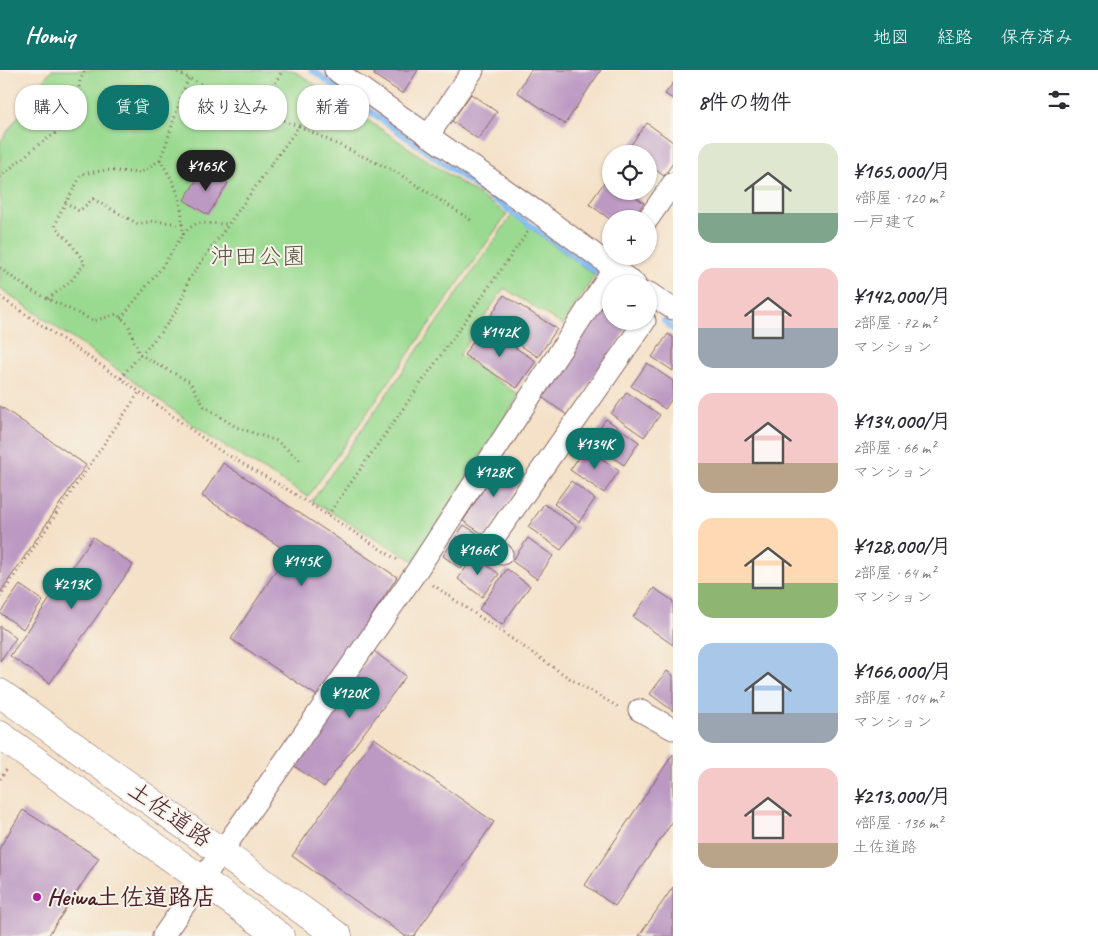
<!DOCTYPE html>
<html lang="ja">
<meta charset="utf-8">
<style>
:root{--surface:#fff;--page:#f7f7f7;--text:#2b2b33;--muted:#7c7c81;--accent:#0f766e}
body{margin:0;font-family:Caveat,"Klee One",sans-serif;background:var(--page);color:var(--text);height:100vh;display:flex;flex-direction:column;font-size:19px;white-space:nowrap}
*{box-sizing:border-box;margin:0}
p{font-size:16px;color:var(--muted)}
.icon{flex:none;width:28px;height:28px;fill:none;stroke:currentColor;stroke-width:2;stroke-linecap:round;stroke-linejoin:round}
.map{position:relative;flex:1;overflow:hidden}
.panel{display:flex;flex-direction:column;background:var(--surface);width:425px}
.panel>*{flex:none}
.guide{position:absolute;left:15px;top:15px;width:475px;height:45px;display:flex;gap:10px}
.tools{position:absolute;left:602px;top:75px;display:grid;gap:10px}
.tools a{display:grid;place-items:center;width:55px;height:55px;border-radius:50%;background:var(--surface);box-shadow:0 1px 4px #0004;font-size:25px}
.price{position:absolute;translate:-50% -42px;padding:0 11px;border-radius:18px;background:var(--accent);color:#fff;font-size:16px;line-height:32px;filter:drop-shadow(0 1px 2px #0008)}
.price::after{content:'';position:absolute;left:50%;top:30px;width:15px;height:11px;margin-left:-8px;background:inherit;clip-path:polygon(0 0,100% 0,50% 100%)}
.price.current{background:#222;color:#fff}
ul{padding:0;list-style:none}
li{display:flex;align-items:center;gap:15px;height:125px;padding:0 25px}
li span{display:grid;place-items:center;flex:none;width:140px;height:100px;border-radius:15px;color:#555}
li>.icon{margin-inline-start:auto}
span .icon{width:60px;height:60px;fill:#fffc;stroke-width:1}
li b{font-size:21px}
h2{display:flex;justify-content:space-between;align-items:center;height:60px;padding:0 25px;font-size:21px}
.chip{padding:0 18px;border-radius:20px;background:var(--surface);box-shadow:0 1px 4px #0004;font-size:18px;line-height:45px}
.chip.current{background:var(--accent);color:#fff}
header{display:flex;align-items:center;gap:30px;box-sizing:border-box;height:70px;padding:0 25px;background:var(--accent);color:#fff}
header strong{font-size:24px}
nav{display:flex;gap:28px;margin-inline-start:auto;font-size:18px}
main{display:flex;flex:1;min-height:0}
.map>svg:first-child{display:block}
.green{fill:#9ada90;stroke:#727c5e}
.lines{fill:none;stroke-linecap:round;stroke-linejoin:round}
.stream{stroke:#82bcf4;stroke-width:6}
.building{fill:#bc99c3}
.minor-casing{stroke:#866362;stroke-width:23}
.trunk-casing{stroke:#866362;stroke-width:29}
.path{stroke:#866362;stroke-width:3;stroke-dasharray:1 4;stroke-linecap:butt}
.minor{stroke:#fff;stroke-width:21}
.trunk{stroke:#fff;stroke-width:28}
.poi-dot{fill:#b5179e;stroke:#f7f3e8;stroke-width:2}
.labels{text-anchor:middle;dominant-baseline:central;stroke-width:4;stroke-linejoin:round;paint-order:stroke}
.park-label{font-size:24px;fill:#5e4e44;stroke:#f7f3e8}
.street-label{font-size:24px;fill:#4a1f2b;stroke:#f7f3e8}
.poi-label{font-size:24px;font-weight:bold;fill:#4a1f2b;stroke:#f7f3e8;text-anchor:start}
</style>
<header>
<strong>Homiq</strong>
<nav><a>地図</a><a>経路</a><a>保存済み</a></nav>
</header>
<main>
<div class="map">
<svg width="673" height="866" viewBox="0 0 673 866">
<rect width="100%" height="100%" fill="#f7f3e8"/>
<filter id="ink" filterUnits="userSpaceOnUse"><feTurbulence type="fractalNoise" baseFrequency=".02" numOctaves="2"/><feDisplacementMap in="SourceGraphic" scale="10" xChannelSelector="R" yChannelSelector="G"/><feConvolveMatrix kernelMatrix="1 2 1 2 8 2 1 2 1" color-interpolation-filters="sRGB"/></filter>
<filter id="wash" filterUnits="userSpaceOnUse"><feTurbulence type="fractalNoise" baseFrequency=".0096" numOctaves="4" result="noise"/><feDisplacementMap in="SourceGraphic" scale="20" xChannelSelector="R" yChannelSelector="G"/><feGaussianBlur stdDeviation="1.12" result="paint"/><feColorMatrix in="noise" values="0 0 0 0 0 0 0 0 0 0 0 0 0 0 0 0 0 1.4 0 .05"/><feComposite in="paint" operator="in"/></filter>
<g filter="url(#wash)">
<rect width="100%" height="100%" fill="#f4e1c8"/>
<!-- green -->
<path class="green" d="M51,0H293L507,144L308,427L211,368L142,317L0,218V72Z
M512,145L595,205L563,255L504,218L459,285L519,325L414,491L312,431Z"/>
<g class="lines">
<!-- stream -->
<path class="stream" d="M312,0L598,203
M664,251L673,259"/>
</g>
<g id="blocks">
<!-- building -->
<path class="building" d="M377,0H418L403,24L374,5Z
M531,0H601L565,54L517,22Z
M673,13V29L665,24Z
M471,24L497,42L478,69L452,51Z
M647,53L673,72V93L664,106L649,95V84H633L627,80Z
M204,98L228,113L208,145L184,130Z
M608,107L611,110V121H627L644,133L633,149L611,150L589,134Z
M504,225L557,259L538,287L486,253Z
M601,238L611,245V251H620L628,257L567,345L540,326Z
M483,257L536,291L517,318L464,285Z
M668,264L673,267V301L652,287Z
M647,293L673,311V327L665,339L631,316Z
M627,322L660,345L644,367L611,344Z
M0,336L86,395L0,523Z
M606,349L639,372L624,395L590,372Z
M586,377L619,401L604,423L570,400Z
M502,390L525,405L486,466L463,451Z
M223,393L397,507L319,627L231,569L288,482L202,426Z
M571,411L595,429L579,452L554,434Z
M544,434L577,457L561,480L528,457Z
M464,455L483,467L461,499L443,486Z
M93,467L133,495L50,613L10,586Z
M528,468L553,486L537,509L512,491Z
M474,486L499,504L482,527L458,509Z
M507,499L530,516L502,555L479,539Z
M20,515L43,531L23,559L0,543Z
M654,518L673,531V575L633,547Z
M0,556L16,568L0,591Z
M374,581L406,606L324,717L293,695Z
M667,601L673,605V641L650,624Z
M374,668L494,752L414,866H405L292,786Z
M673,684V751L615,836L585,815Z
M23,740L99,788L48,866H0V777Z
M673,817V866H639Z"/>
</g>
</g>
<g filter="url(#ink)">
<use href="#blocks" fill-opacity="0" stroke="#866362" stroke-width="1"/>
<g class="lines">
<defs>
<path id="minor" d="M335,0L540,144L635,214
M428,66L473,0
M648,149L673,113
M649,223L673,239
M502,484L489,475L645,251
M639,640L673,659
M163,866L416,502L622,186"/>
<path id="trunk" d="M0,623L338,866
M0,665L280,866"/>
</defs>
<!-- minor casing -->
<use href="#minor" class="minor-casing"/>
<!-- trunk casing -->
<use href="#trunk" class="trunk-casing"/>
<!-- path -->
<path class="path" d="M173,0L244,36L259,41
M299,56L396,102L471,150
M0,107L38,75L65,57L77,32L80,11L85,0
M65,132L79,141L93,129L138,154L153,151L182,154
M183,165C182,129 179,120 160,90C171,63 177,34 189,8
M0,198L30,220L94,251L117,244L128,254L139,284L190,312L204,336L236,357L277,371L301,391
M0,227L133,317L219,380L285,418L399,491
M48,229L71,211L85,193L69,171L55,157L59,145L82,104L107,100L140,103L160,90
M121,248L162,197L185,161L197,153L229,154
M121,308C144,277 179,252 187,212L299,56L259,41L283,0
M328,445L529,160
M433,515L572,610L620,638
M0,527L140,321
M0,709L7,699"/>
<!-- minor -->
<use href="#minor" class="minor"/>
<!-- trunk -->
<use href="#trunk" class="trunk"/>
</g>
</g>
<!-- markers -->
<circle class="poi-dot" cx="37" cy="827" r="5"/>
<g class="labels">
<!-- park labels -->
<g class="park-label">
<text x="258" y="186">沖田公園</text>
</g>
<!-- street labels -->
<g class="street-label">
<text transform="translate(170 744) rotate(35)">土佐道路</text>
</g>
<!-- poi labels -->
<g class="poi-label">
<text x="47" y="827">Heiwa土佐道路店</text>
</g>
</g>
</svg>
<div class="tools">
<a><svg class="icon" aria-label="locate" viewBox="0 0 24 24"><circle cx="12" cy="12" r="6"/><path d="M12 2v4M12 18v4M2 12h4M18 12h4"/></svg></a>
<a>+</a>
<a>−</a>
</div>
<b class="price current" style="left:206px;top:122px">¥165K</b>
<b class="price" style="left:500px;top:288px">¥142K</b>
<b class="price" style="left:595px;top:400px">¥134K</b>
<b class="price" style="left:494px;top:428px">¥128K</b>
<b class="price" style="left:478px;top:506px">¥166K</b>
<b class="price" style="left:302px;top:517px">¥145K</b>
<b class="price" style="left:72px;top:540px">¥213K</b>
<b class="price" style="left:350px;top:649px">¥120K</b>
<div class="guide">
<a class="chip">購入</a>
<a class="chip current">賃貸</a>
<a class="chip">絞り込み</a>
<a class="chip">新着</a>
</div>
</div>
<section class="panel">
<h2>8件の物件<svg class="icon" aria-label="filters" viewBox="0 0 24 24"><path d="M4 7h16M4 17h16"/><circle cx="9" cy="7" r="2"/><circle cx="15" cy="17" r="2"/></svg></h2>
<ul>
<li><span style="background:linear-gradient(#dfe7d0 70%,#7fa58c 0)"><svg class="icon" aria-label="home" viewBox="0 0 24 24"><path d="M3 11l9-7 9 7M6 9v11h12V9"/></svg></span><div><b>¥165,000/月</b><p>4部屋 · 120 m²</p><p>一戸建て</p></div></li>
<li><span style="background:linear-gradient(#f6c9c9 60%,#9aa5b1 0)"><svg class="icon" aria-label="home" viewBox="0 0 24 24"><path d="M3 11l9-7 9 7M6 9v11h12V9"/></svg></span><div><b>¥142,000/月</b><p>2部屋 · 72 m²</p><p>マンション</p></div></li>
<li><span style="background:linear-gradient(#f6c9c9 70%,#b9a48a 0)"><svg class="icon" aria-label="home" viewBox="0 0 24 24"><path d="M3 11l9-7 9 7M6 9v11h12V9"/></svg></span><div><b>¥134,000/月</b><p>2部屋 · 66 m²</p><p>マンション</p></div></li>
<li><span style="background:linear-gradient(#ffd9b3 65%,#8fb573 0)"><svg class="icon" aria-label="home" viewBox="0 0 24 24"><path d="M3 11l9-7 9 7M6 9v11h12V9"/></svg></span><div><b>¥128,000/月</b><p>2部屋 · 64 m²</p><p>マンション</p></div></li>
<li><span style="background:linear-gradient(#a9c7e8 70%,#9aa5b1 0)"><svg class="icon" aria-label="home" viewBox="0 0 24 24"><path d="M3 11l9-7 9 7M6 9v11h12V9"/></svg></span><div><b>¥166,000/月</b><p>3部屋 · 104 m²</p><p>マンション</p></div></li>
<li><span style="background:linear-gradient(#f6c9c9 75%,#b9a48a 0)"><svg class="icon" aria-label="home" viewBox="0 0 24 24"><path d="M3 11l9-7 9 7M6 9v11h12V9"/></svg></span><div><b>¥213,000/月</b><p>4部屋 · 136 m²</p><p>土佐道路</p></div></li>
</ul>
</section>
</main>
